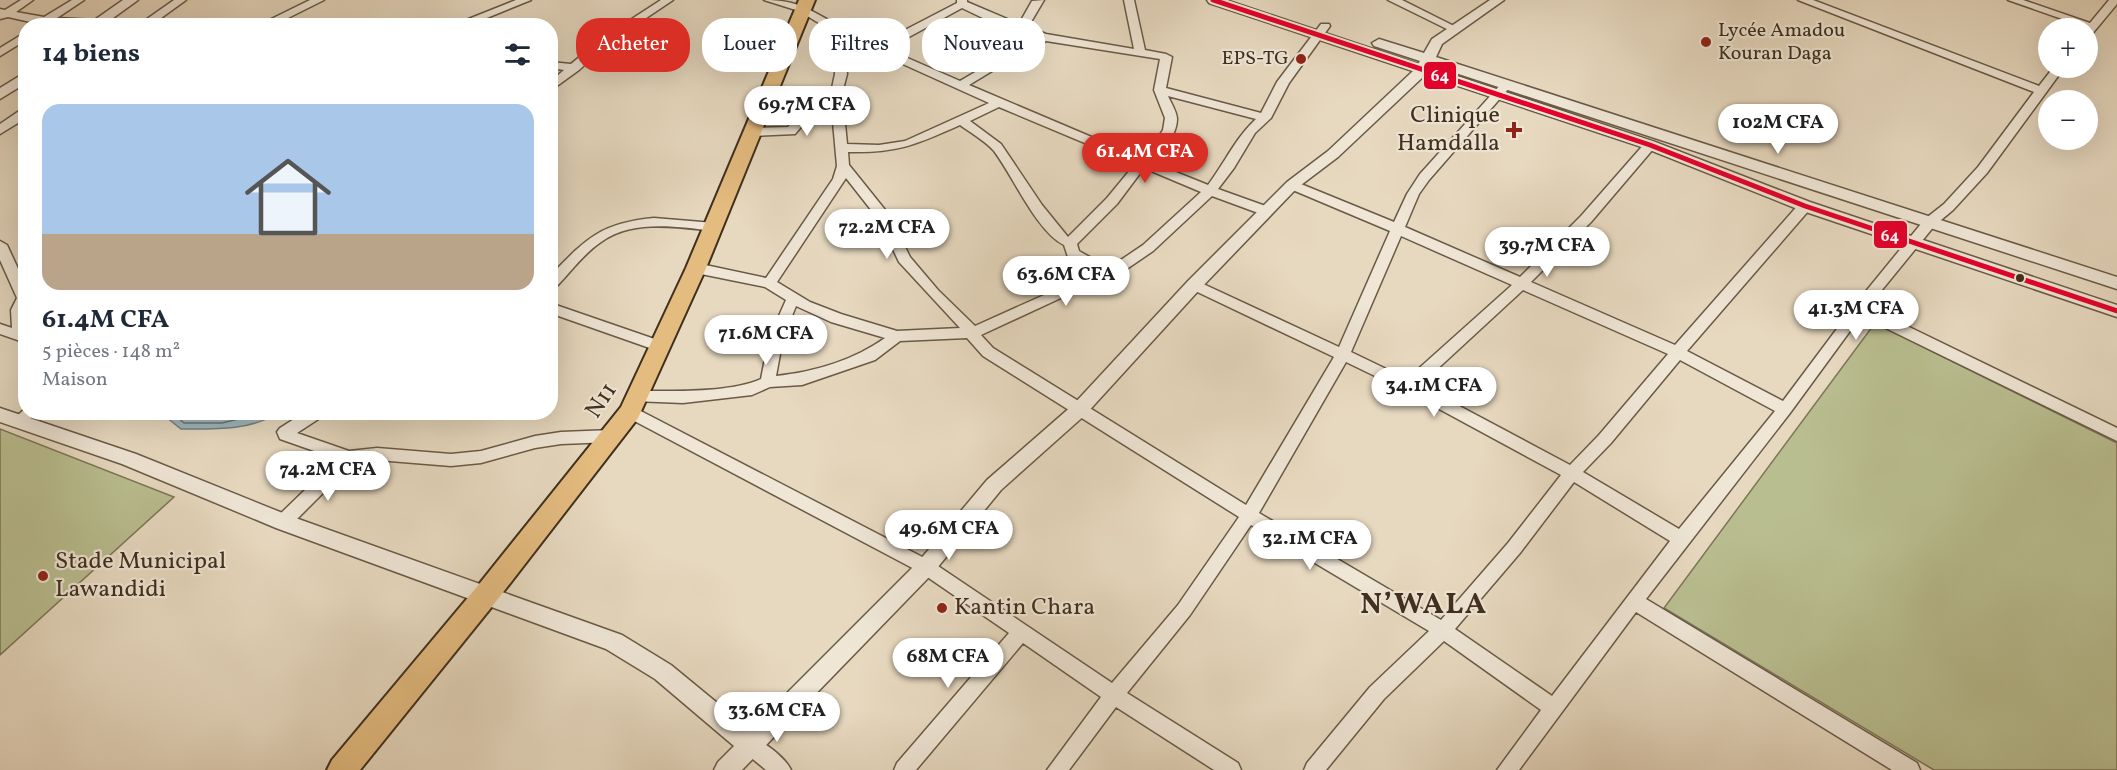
<!DOCTYPE html>
<html lang="fr">
<meta charset="utf-8">
<style>
:root{--surface:#fff;--page:#f6f6f7;--text:#1f2937;--muted:#747a83;--accent:#d93025}
body{margin:0;font-family:Vollkorn,serif;background:var(--page);color:var(--text);height:100vh;display:flex;flex-direction:column;font-size:22px;white-space:nowrap}
*{box-sizing:border-box;margin:0}
p{font-size:20px;color:var(--muted)}
.icon{flex:none;width:33px;height:33px;fill:none;stroke:currentColor;stroke-width:2;stroke-linecap:round;stroke-linejoin:round}
.map{position:relative;flex:1;overflow:hidden}
.sheet{position:absolute;left:18px;top:18px;width:540px;height:402px;display:flex;flex-direction:column;background:var(--surface);border-radius:24px;box-shadow:0 6px 24px #0002}
.sheet>*{flex:none}
.banner{position:absolute;left:576px;top:18px;width:570px;height:54px;display:flex;gap:12px}
.tools{position:absolute;left:2038px;top:18px;display:grid;gap:12px}
.tools a{display:grid;place-items:center;width:60px;height:60px;border-radius:50%;background:var(--surface);box-shadow:0 6px 24px #0002;font-size:30px}
.price{position:absolute;translate:-50% -51px;padding:0 14px;border-radius:21px;background:#fff;color:#222;font-size:20px;line-height:39px;filter:drop-shadow(0 2px 3px #0008)}
.price::after{content:'';position:absolute;left:50%;top:36px;width:18px;height:14px;margin-left:-9px;background:inherit;clip-path:polygon(0 0,100% 0,50% 100%)}
.price.current{background:var(--accent);color:#fff}
ul{padding:0;list-style:none}
li{display:grid;align-content:center;gap:12px;height:318px;padding:0 24px}
li span{display:grid;place-items:center;height:186px;border-radius:18px;color:#555}
li>.icon{margin-inline-start:auto}
span .icon{width:108px;height:108px;fill:#fffc;stroke-width:1}
li b{font-size:26px}
h2{display:flex;justify-content:space-between;align-items:center;height:72px;padding:0 24px;font-size:26px}
.pill{padding:0 21px;border-radius:24px;background:var(--surface);box-shadow:0 6px 24px #0002;font-size:21px;line-height:54px}
.pill.current{background:var(--accent);color:#fff}
.map>svg:first-child{display:block}
.green{fill:#b9be90;stroke:#7c7657;stroke-width:1.5}
.water{fill:#9db7be;stroke:#77817e;stroke-width:1.5}
.lines{fill:none;stroke-linecap:round;stroke-linejoin:round}
.shore{stroke:#6e736e;stroke-width:1.5}
.minor-casing{stroke:#695a46;stroke-width:3}
.tertiary-casing{stroke:#695a46;stroke-width:3}
.primary-casing{stroke:#3f2f1e;stroke-width:4}
.minor{fill:#efe6d6;fill-rule:evenodd}
.tertiary{fill:#efe6d6;fill-rule:evenodd}
.primary{fill:#e4bc80;fill-rule:evenodd}
.bus-1-casing{stroke:#efe6d6;stroke-width:9}
.bus-1{stroke:#e4002b;stroke-width:5}
.poi-dot{fill:#8f2418;stroke:#efe6d6;stroke-width:2}
.bus-dot{fill:#3f2f1e;stroke:#efe6d6;stroke-width:2}
.labels{text-anchor:middle;dominant-baseline:central;stroke-width:4.5;stroke-linejoin:round;paint-order:stroke}
.far-poi-label{font-size:20px;fill:#3f2f1e;stroke:#efe6d6;text-anchor:start}
.poi-label{font-size:24px;fill:#3f2f1e;stroke:#efe6d6;text-anchor:start}
.street-label{font-size:24px;fill:#3f2f1e;stroke:#efe6d6}
.district-label{font-size:30px;font-weight:bold;letter-spacing:1.5px;fill:#3f2f1e;stroke:#efe6d6}
.line-badge{stroke:#efe6d6;stroke-width:2}
.badge-label{font-size:16px;text-anchor:middle;font-weight:bold;fill:#fff}
</style>
<div class="map">
<svg width="2117" height="770" viewBox="0 0 2117 770">
<rect width="100%" height="100%" fill="#e7d9c0"/>
<filter id="stains"><feTurbulence type="fractalNoise" baseFrequency=".00333" numOctaves="4"/><feColorMatrix values="0 0 0 0 .2 0 0 0 0 .09 0 0 0 0 .02 0 0 0 .5 -.17"/></filter>
<radialGradient id="worn" r=".72"><stop offset=".6" stop-color="#630" stop-opacity="0"/><stop offset="1" stop-color="#630" stop-opacity=".3"/></radialGradient>
<!-- green -->
<path class="green" d="M1875,323L2117,443V770H1934L1664,608Z
M0,429L174,497L0,655Z"/>
<!-- water -->
<path class="water" d="M161,413V412L277,413C251,431 212,429 181,429Z"/>
<g class="lines">
<!-- shore -->
<path class="shore" d="M171,412L184,423H222L267,412"/>
<defs>
<path id="minor" d="M21,0H33L16,12L44,17L72,0H84L57,18L95,20L99,21L100,26L44,25L8,17L0,19V9L5,10Z
M174,0H186L150,26H137Z
M310,0H324L272,26H257Z
M516,0H531L467,26H451Z
M661,0H673L609,43L579,70L550,91V82L564,70L550,68V62L571,64L601,39Z
M764,0C798,0 810,10 839,26C851,34 865,39 878,44L957,3V0H967V2L1019,24L1032,1L1044,0L1028,27L1046,34L1134,49L1124,0H1134L1145,50L1166,54L1172,57L1166,88L1261,113L1277,82L1321,24H1329L1330,26L1289,83L1271,118L1255,133L1234,168L1218,189L1271,208L1273,211L1271,214H1261L1212,196L1153,251L1115,277L1063,297L981,335L993,348L1246,505L1334,357L1189,288L1187,285L1194,280L1199,282L1339,347L1390,231L1288,188L1286,185L1288,182H1296L1394,222L1407,194L1420,174L1502,83H1510V87L1429,180L1419,194L1405,227L1520,277L1581,216L1646,142H1654V148L1591,222L1531,282L1675,345L1800,203H1810L1811,206L1810,209L1687,351L1783,401L1854,306L1925,219L1944,204L1978,167L2034,92L1798,0H1813L2039,86L2053,68H2064L1987,173L1953,210L1935,225L1868,307L2117,428V441L1861,316L1790,413L1646,599L1917,763L1920,770H1892L1636,612L1519,770H1497L1541,710L1444,641L1384,699L1326,770H1304L1307,763L1370,687L1429,631L1251,525L1190,615L1127,693L1238,763L1241,770H1214L1116,707L1069,770H1047L1101,697L1023,643L916,770H894L897,763L1009,633L920,572L625,416L622,412L625,408H635L932,562L1112,683L1178,605L1239,517L983,356L967,338L900,341L875,360L802,385L770,387L752,395L683,403L633,401L630,397L633,393L638,391C673,391 729,393 761,379L769,338L786,300L765,287L696,273L689,268L696,263L766,278L833,179L837,166L831,100L813,113L795,134L753,136L747,132L753,128L788,127L805,107L832,88L835,74L832,31L799,11ZM962,8L987,20L1036,38L1024,46L1000,53L994,61L960,81L887,49ZM843,37L989,103L905,141L879,145L847,144L842,93L847,74ZM1046,41L1160,59L1154,90L1165,118L1163,130L1150,150L1141,158L969,85L1002,65L1008,57L1032,50ZM1168,96L1256,119C1236,137 1224,164 1208,185L1151,162C1162,153 1177,135 1177,119C1177,112 1171,103 1168,96ZM999,107L1135,164L1107,198L1068,237L1042,205L1001,144L970,121ZM960,125C971,133 985,141 994,151C1013,176 1037,232 1064,245L1068,257L1098,273L1053,291L975,326L938,290L910,257L890,216L849,165L848,152C898,153 915,145 960,125ZM1144,168L1201,192L1143,245L1109,268L1079,251L1077,244L1117,204ZM846,178L879,220L899,262L960,328L897,331L841,314L810,302L777,282ZM1401,236L1512,285L1407,379L1351,352ZM1523,290L1668,354L1599,435L1570,465L1420,385ZM796,306L831,322L885,338C854,360 814,372 776,376L783,338ZM1680,360L1775,411L1679,529L1583,472L1611,443ZM1346,362L1404,390L1561,475L1508,543L1441,620L1259,513ZM1574,482L1670,541L1552,696L1455,629L1520,553Z
M1388,0H1402L1460,29L1455,32L1451,31Z
M2008,0H2023L2090,23L2109,0H2117V4L2092,34L2088,35V28Z
M26,32V40L0,56V48Z
M22,109H26V118L0,134V124Z
M654,218L714,223L721,227L714,231C678,227 633,219 601,242C583,254 570,273 555,288L550,290V276C586,239 600,223 654,218Z
M0,241L7,245L26,286V343L0,334V324L12,328L11,310L17,298L0,260Z
M550,303L666,343L668,347L661,352L550,313Z
M26,408V412H37L23,426H13L10,422Z
M305,412H325L323,416L297,433L349,451L377,448L451,454L481,451L535,436L561,432L612,430L618,432L620,436L618,440L612,442L561,444L535,448L481,463L451,466L377,460L353,463L289,527L283,529L277,527L275,522L277,517L337,459L280,439L277,432L280,428Z
M750,736C763,741 785,757 791,770H766L743,751L740,745L743,739Z"/>
<path id="tertiary" d="M123,0H138L102,26H86Z
M1207,0H1226L1418,64L1420,61L1374,46L1372,43L1379,39L1424,53L1432,39L1490,0H1504L1442,44L1436,57L2117,277V289L1431,65L1430,67L1655,142L1810,202L2117,305V317L1800,210L1645,148L1425,75L1338,157L1297,188L1200,289L1085,415L1001,490L933,573L742,770H714L718,762L734,746L655,679L606,649L276,528L122,464L0,422V408L136,454L290,516L622,635L671,665L750,730L919,561L987,480L1073,405L1188,281L1287,182L1328,151L1413,71L1209,3Z
M26,72V83L0,99V88Z"/>
<path id="primary" d="M799,0H815L706,268L638,418L494,604L360,770H327L332,760L476,588L621,407L686,268Z"/>
</defs>
<!-- minor casing -->
<use href="#minor" class="minor-casing"/>
<!-- tertiary casing -->
<use href="#tertiary" class="tertiary-casing"/>
<!-- primary casing -->
<use href="#primary" class="primary-casing"/>
<!-- minor -->
<use href="#minor" class="minor"/>
<!-- tertiary -->
<use href="#tertiary" class="tertiary"/>
<!-- primary -->
<use href="#primary" class="primary"/>
<defs>
<path id="bus-1" d="M1213,0L1650,145L1805,206L2117,311"/>
</defs>
<!-- bus-1 casing -->
<use href="#bus-1" class="bus-1-casing"/>
<!-- bus-1 -->
<use href="#bus-1" class="bus-1"/>
</g>
<!-- markers -->
<g class="poi-dot">
<circle cx="1706" cy="42" r="6"/>
<circle cx="1301" cy="59" r="6"/>
<path d="M1511 121h6v6h6v6h-6v6h-6v-6h-6v-6h6z"/>
<circle cx="43" cy="576" r="6"/>
<circle cx="942" cy="608" r="6"/>
</g>
<circle class="bus-dot" cx="2020" cy="278" r="5"/>
<g class="labels">
<!-- far-poi labels -->
<g class="far-poi-label">
<text x="1718" y="31">Lycée Amadou<tspan x="1718" dy="23">Kouran Daga</tspan></text>
<text x="1289" y="59" text-anchor="end">EPS-TG</text>
</g>
<!-- poi labels -->
<g class="poi-label">
<text x="1500" y="116" text-anchor="end">Clinique<tspan x="1500" dy="28">Hamdalla</tspan></text>
<text x="55" y="562">Stade Municipal<tspan x="55" dy="28">Lawandidi</tspan></text>
<text x="954" y="608">Kantin Chara</text>
</g>
<!-- street labels -->
<g class="street-label">
<text transform="translate(602 401) rotate(-57)">N11</text>
</g>
<!-- district labels -->
<g class="district-label">
<text x="1424" y="605">N’WALA</text>
</g>
</g>
<g class="line-badge">
<rect x="1423" y="61" width="34" height="29" rx="6" fill="#e4002b"/>
<rect x="1873" y="220" width="35" height="29" rx="6" fill="#e4002b"/>
</g>
<g class="badge-label">
<text x="1440" y="81">64</text>
<text x="1890" y="241">64</text>
</g>
<rect width="100%" height="100%" filter="url(#stains)"/>
<rect width="100%" height="100%" fill="url(#worn)"/>
</svg>
<div class="tools">
<a>+</a>
<a>−</a>
</div>
<b class="price" style="left:807px;top:137px">69.7M CFA</b>
<b class="price" style="left:1778px;top:155px">102M CFA</b>
<b class="price current" style="left:1145px;top:184px">61.4M CFA</b>
<b class="price" style="left:887px;top:260px">72.2M CFA</b>
<b class="price" style="left:1547px;top:278px">39.7M CFA</b>
<b class="price" style="left:1066px;top:307px">63.6M CFA</b>
<b class="price" style="left:1856px;top:341px">41.3M CFA</b>
<b class="price" style="left:766px;top:366px">71.6M CFA</b>
<b class="price" style="left:1434px;top:418px">34.1M CFA</b>
<b class="price" style="left:328px;top:502px">74.2M CFA</b>
<b class="price" style="left:949px;top:561px">49.6M CFA</b>
<b class="price" style="left:1310px;top:571px">32.1M CFA</b>
<b class="price" style="left:948px;top:689px">68M CFA</b>
<b class="price" style="left:777px;top:743px">33.6M CFA</b>
<div class="banner">
<a class="pill current">Acheter</a>
<a class="pill">Louer</a>
<a class="pill">Filtres</a>
<a class="pill">Nouveau</a>
</div>
<section class="sheet">
<h2>14 biens<svg class="icon" aria-label="filters" viewBox="0 0 24 24"><path d="M4 7h16M4 17h16"/><circle cx="9" cy="7" r="2"/><circle cx="15" cy="17" r="2"/></svg></h2>
<ul>
<li><span style="background:linear-gradient(#a9c7e8 70%,#b9a48a 0)"><svg class="icon" aria-label="home" viewBox="0 0 24 24"><path d="M3 11l9-7 9 7M6 9v11h12V9"/></svg></span><div><b>61.4M CFA</b><p>5 pièces · 148 m²</p><p>Maison</p></div></li>
</ul>
</section>
</div>
